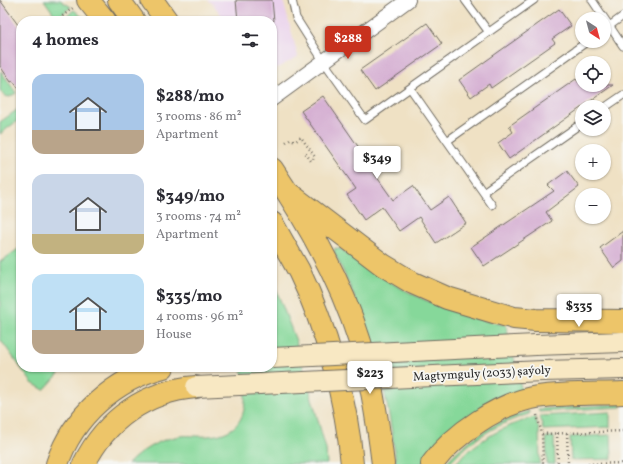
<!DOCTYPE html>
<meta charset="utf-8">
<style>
:root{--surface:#fff;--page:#f7f7f7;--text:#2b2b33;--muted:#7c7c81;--accent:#c8321e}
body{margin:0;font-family:Vollkorn,serif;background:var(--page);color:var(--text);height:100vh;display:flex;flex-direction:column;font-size:15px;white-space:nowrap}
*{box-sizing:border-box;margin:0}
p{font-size:13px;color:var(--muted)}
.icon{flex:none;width:22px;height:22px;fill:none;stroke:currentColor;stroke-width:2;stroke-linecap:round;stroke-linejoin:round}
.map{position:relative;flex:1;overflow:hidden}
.side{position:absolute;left:16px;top:16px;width:261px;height:356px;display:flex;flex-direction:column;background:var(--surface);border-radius:16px;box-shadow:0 1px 3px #0004}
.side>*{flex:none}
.needle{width:26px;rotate:144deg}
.fabs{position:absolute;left:575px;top:12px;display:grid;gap:8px}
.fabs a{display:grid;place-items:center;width:36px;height:36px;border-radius:50%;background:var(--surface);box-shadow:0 1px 3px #0004;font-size:20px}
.price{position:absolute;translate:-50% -34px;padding:0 9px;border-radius:4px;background:#fff;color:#222;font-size:13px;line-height:26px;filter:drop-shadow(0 1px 2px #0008)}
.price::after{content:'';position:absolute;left:50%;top:24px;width:12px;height:9px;margin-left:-6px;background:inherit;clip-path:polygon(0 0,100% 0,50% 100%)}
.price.active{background:var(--accent);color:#fff}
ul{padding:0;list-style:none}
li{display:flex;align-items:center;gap:12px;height:100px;padding:0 16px}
li span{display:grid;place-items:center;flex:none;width:112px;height:80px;border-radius:12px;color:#555}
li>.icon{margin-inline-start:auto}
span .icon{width:48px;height:48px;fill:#fffc;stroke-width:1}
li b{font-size:17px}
h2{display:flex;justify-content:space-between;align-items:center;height:48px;padding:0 16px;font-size:17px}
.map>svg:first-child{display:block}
.built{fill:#ead1ec}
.green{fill:#86d89a;stroke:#588262}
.building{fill:#d6b0d3}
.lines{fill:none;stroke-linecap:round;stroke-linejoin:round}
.lane-casing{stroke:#706b61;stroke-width:9}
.street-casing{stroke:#706b61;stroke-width:16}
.secondary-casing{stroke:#706b61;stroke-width:22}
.primary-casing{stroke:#706b61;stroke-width:24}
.path{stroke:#706b61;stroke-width:2.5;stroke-dasharray:1 3;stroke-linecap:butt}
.lane{stroke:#fff;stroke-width:7}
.street{stroke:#fff;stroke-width:14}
.secondary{stroke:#f8e8c3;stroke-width:20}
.primary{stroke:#edc569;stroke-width:22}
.secondary-bridge-casing{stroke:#706b61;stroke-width:22;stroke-linecap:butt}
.secondary-bridge{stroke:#f8e8c3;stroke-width:20}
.labels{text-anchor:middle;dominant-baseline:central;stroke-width:3.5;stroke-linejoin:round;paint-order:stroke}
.street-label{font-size:12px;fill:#2b2b2b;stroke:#f6f6f2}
</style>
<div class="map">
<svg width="623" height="464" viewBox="0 0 623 464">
<rect width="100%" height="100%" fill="#f6f6f2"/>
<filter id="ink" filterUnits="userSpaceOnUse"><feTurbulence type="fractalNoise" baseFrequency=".025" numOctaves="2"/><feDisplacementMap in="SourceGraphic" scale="8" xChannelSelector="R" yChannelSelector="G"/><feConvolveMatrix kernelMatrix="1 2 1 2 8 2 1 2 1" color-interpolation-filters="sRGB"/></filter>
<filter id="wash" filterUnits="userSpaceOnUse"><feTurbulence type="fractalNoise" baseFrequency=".012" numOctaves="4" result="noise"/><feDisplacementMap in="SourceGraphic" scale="16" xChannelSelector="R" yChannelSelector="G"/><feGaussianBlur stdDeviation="0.9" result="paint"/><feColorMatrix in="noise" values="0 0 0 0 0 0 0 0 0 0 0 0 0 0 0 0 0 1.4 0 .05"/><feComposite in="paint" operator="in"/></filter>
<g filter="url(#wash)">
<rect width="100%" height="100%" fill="#efe1c4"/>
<!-- built -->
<path class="built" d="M207,0H283L298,57L275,69L272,65V21H226L212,3Z"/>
<!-- green -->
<path class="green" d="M44,0H60L71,7L57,18Z
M74,10L87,21H60Z
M1,71L16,93L10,97L4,96L0,90Z
M21,107V118L0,134V122Z
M21,247V367H65L44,390L32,383L0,339V262Z
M335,248L341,249C391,287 444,314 506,325L522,392L421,464H396C388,387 368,321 334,252Z
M272,279L296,341L326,449L327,464H128C141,451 156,441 175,437C186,434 197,437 208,436C251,433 248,399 241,367H272Z
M621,404V407L539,412L538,409Z
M529,411V414C497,424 471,439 449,464H445C468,438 496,421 529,411Z
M610,412V427L543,430L540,416Z
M535,417L539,430L540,464H455C477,440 504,426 535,417Z
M611,435L612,459L571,460L570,437Z
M546,437H554L555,464H547Z"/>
<g id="blocks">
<!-- building -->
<path class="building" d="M0,0L21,29V92L13,81L11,82L0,66Z
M236,0H272L274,21H238Z
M559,9L571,26L552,39L555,43L491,88L489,84L471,97L459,80Z
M427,23L442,44L375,91L360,70Z
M576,79L581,85H613L509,159L498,143L513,132L509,126Z
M323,96L371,165L369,166L393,200L413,186L430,210L449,197L466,223L436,243L419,217L399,231L382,207L364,220L347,195L356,189L301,111Z
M567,171L579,187L546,212L552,221L484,266L471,247L554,191L548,185Z
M623,231V261L614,268L600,248Z"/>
</g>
</g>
<g filter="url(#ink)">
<use href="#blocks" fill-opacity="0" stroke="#706b61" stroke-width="1"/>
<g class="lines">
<defs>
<path id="lane" d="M292,0L296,18L324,62L365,120L534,0
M465,0L488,31
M592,0L623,46
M604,30L623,16
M410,88L492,205
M604,108L623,95
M447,141L588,41
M483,192L582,123"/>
<path id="street" d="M272,99L408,0"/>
<path id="secondary" d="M536,345L623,342
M543,371L623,369"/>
<path id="primary" d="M88,0L105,21
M119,0L134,21
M152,0L167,21
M272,169C308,222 341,281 360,342C372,382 378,423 383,464
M287,192L383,265L413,283L447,298L514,318L536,320L623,321
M272,223C281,239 290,255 299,271C326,326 347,403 352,464
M57,464C73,416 115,379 163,367
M84,464C106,419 147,391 196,387
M432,464C454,434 499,403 537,397C565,393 594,394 623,393"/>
</defs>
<!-- lane casing -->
<use href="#lane" class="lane-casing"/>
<!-- street casing -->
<use href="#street" class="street-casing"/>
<!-- secondary casing -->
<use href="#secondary" class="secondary-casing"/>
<!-- primary casing -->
<use href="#primary" class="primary-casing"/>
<!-- path -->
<path class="path" d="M56,21L73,8
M286,142L290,139L296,141L301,137L315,157L311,161L304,151
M537,415L542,434L543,464
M557,433L558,464
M567,433L568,464
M542,434L623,431
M588,464L623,463"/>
<!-- lane -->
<use href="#lane" class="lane"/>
<!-- street -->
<use href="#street" class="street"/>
<!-- secondary -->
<use href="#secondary" class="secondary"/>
<!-- primary -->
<use href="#primary" class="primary"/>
<defs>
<path id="secondary-bridge" d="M272,358L536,345
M196,387L543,371"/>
</defs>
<!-- secondary-bridge casing -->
<use href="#secondary-bridge" class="secondary-bridge-casing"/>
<!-- secondary-bridge -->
<use href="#secondary-bridge" class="secondary-bridge"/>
</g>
</g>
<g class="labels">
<!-- street labels -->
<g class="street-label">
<text transform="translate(482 374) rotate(-3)">Magtymguly (2033) şaýoly</text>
</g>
</g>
</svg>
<div class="fabs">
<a><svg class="needle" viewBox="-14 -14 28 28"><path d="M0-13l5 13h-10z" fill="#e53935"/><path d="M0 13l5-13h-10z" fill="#7c7c81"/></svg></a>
<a><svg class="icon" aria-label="locate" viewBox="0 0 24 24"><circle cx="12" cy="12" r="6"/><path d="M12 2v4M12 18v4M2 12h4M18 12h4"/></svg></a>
<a><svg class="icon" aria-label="layers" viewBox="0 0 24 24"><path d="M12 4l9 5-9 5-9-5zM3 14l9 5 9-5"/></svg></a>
<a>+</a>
<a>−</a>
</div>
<b class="price active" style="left:348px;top:60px">$288</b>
<b class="price" style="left:377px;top:180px">$349</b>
<b class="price" style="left:579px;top:328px">$335</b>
<b class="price" style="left:370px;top:395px">$223</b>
<section class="side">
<h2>4 homes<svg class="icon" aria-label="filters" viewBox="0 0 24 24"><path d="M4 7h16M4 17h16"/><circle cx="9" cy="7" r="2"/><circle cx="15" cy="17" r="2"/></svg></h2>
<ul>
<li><span style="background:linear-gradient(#a9c7e8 70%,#b9a48a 0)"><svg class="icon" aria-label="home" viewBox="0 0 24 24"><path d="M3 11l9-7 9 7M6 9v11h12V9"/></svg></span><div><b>$288/mo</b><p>3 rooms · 86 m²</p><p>Apartment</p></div></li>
<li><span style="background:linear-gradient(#c9d6e8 75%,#c2b280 0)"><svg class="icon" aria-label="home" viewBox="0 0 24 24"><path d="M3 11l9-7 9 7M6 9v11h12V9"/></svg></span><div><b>$349/mo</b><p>3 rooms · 74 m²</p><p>Apartment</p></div></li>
<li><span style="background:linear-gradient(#bfe0f5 70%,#b9a48a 0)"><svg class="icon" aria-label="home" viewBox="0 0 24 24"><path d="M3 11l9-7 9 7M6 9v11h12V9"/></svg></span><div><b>$335/mo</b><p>4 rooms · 96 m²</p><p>House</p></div></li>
</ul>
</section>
</div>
